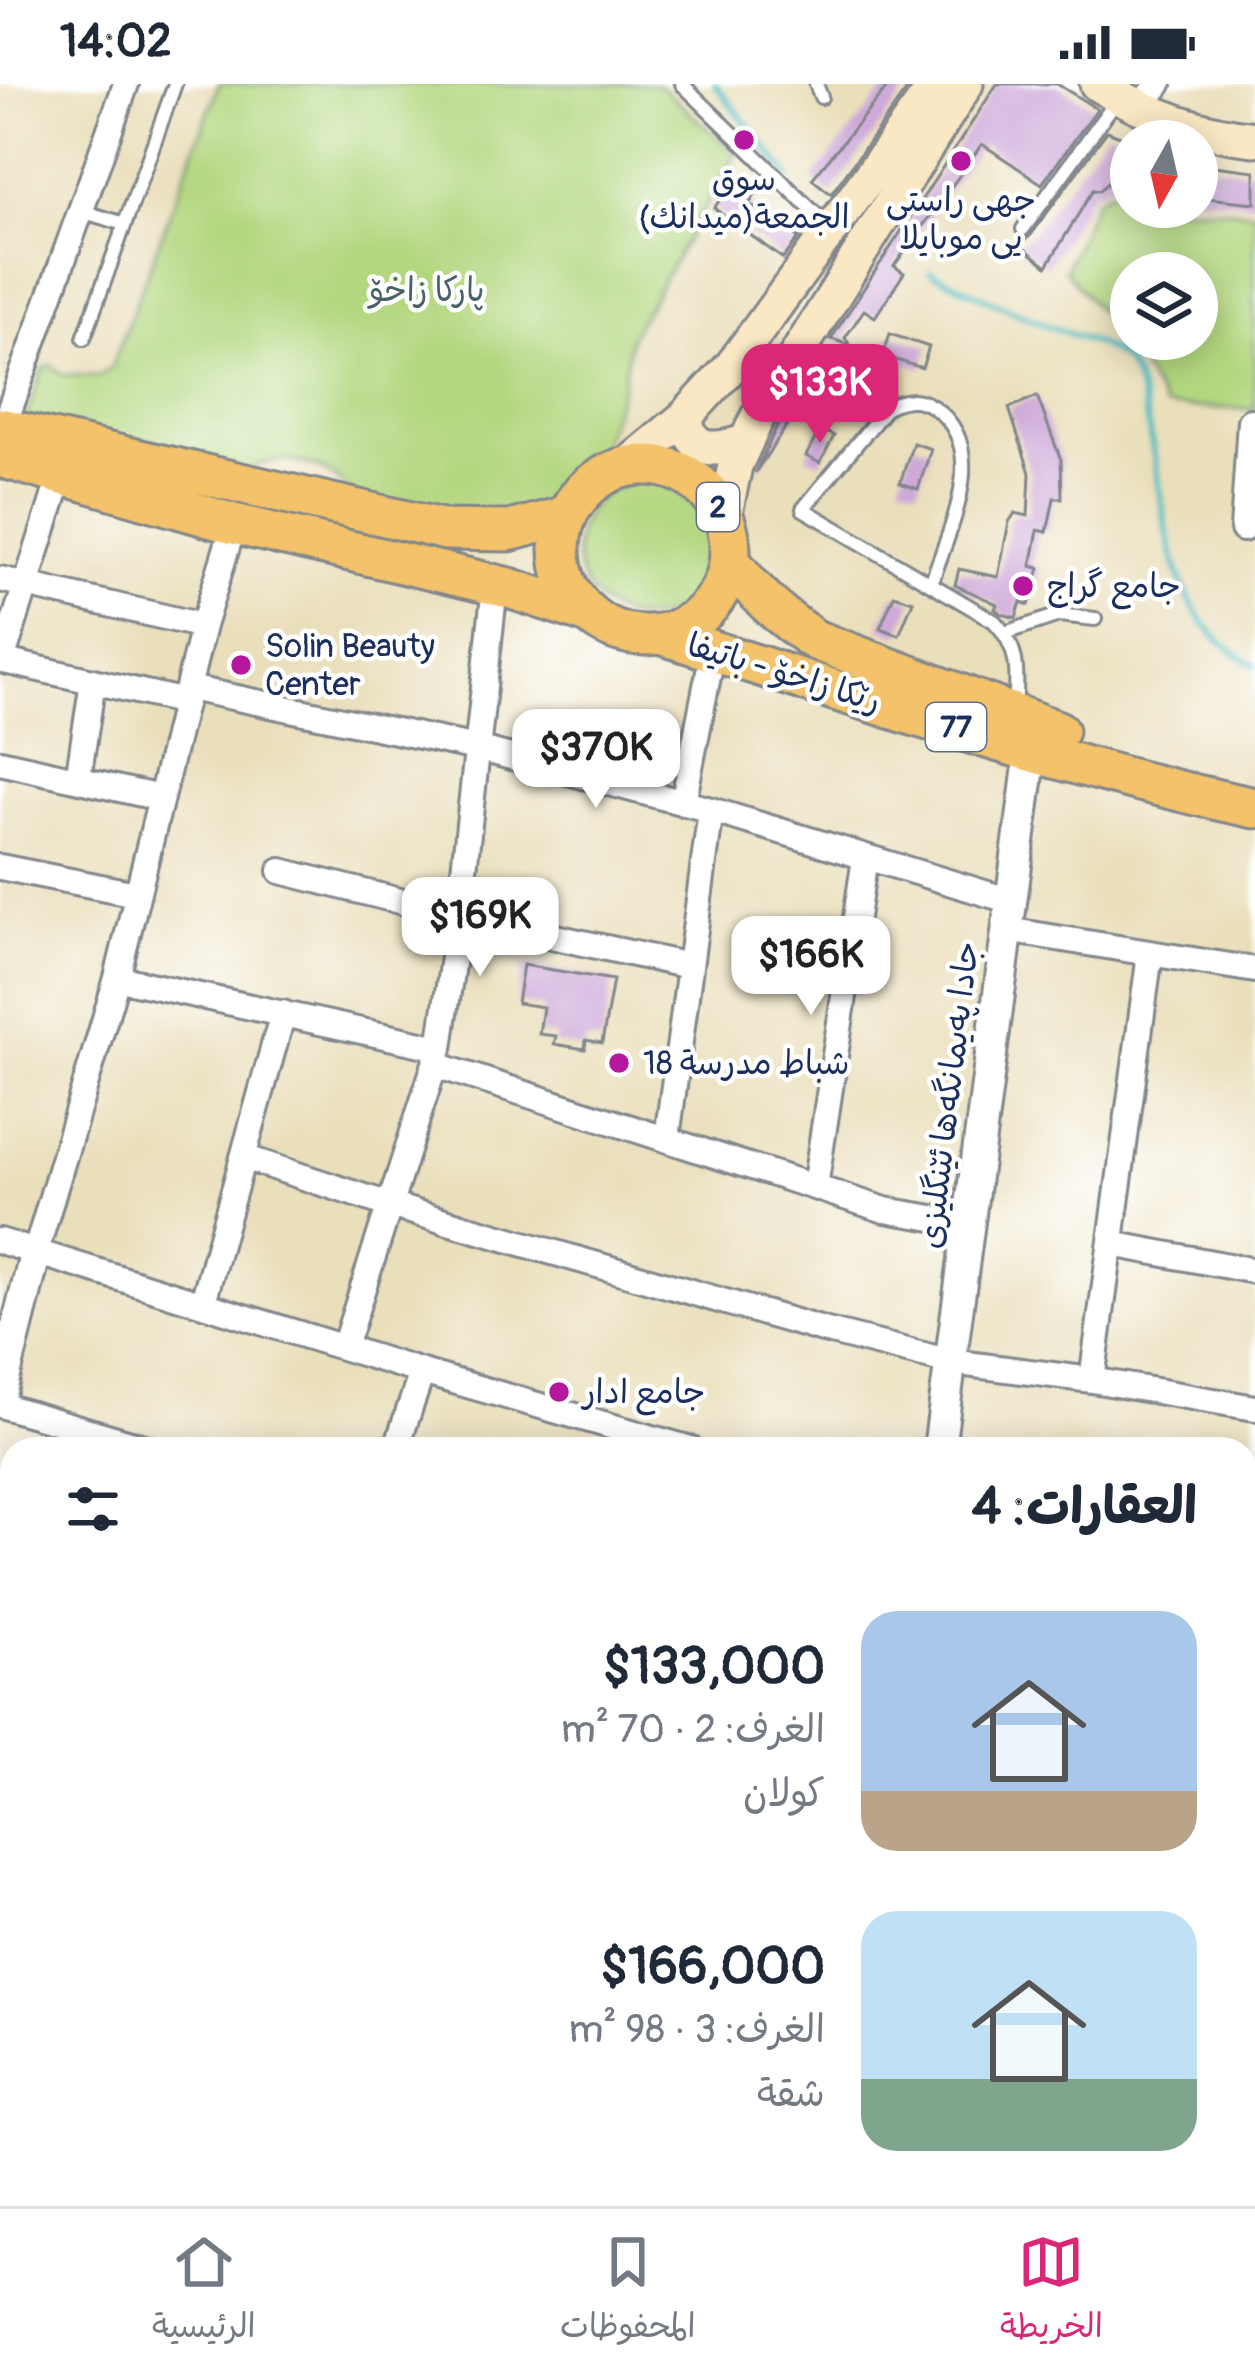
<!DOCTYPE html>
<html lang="ar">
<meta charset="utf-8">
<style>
:root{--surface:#fff;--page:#f2f2f3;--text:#1f2937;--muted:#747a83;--line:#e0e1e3;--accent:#db2777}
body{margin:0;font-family:Pangolin,"Playpen Sans Arabic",sans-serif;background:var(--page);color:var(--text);direction:rtl;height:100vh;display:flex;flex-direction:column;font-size:45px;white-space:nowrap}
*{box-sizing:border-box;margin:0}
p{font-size:39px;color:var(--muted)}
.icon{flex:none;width:66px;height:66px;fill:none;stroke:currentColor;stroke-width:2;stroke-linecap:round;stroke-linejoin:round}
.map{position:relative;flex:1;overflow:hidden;direction:ltr}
.sheet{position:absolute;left:0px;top:1353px;width:1257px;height:771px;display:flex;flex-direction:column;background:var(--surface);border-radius:36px 36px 0 0;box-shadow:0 6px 30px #0003;direction:rtl}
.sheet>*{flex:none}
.needle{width:78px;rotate:188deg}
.controls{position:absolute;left:1110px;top:36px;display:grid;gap:24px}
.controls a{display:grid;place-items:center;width:108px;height:108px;border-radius:50%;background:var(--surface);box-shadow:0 6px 30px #0003;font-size:60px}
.price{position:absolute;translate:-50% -102px;padding:0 27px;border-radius:24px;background:#fff;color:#222;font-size:39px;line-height:78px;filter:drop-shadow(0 3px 6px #0008)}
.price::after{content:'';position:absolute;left:50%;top:72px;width:36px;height:27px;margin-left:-18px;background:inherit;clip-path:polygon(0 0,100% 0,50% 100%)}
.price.selected{background:var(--accent);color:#fff}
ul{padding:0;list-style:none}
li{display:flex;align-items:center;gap:36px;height:300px;padding:0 60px}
li span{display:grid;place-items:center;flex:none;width:336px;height:240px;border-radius:36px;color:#555}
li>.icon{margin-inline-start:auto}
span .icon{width:144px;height:144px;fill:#fffc;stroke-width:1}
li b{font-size:51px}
h2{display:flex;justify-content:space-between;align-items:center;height:144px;padding:0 60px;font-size:51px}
.status{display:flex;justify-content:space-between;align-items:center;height:84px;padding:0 60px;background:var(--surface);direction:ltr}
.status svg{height:33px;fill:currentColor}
.tabs{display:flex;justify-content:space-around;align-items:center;height:168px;border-top:3px solid var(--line);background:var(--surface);font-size:33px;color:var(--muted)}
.tabs a{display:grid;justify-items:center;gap:6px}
.tabs .selected{color:var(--accent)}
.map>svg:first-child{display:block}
.green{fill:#b3d77f;stroke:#67836e;stroke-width:3;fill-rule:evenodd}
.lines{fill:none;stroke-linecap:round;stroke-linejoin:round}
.stream{stroke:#4fbdc4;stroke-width:6}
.building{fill:#cea9d9}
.service-casing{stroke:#82878c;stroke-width:18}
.minor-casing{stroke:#82878c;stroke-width:30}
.tertiary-casing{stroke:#82878c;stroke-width:36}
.secondary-casing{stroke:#82878c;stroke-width:39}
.trunk-casing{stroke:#82878c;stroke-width:45}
.service{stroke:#fff;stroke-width:12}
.minor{stroke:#fff;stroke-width:24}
.tertiary{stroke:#fff;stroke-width:30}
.secondary{stroke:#fae7c3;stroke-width:33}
.trunk{stroke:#f3c26a;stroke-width:39}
.poi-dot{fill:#b5179e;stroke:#fff;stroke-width:4.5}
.labels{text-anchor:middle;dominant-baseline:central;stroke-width:9;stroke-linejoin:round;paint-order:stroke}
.shield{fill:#fff;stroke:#5f6d8e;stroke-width:3}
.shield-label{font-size:30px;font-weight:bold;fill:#1b2f5e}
.poi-label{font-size:33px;fill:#1b2f5e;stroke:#fff;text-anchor:start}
.park-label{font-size:33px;fill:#496168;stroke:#fff}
.street-label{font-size:33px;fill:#1b2f5e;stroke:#fff}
</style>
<div class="status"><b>14:02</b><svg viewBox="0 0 49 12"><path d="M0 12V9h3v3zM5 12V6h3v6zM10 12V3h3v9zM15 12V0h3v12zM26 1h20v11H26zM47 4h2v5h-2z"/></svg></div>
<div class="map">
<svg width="1255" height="2122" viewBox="0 0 1255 2122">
<rect width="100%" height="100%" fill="#fff"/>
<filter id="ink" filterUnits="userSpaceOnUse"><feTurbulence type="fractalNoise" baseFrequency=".00833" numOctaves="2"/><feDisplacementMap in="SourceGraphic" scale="24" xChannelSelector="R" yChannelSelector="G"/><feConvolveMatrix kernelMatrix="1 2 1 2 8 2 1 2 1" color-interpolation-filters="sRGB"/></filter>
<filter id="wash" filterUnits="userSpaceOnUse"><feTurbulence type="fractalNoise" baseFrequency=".004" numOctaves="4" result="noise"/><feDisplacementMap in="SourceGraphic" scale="48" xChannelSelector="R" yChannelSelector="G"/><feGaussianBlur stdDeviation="2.7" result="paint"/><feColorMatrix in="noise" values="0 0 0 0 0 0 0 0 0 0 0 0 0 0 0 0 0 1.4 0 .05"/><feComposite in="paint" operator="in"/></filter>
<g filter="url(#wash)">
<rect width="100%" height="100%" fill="#eadfbb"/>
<!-- green -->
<path class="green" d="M219,0H658L736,70L630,253L623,300L598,372L576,403L532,430L475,438L353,414C336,381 280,364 249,387L26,333L43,285L52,281L63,291L99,292L111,284Z
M1110,106L1131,113V123C1175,123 1210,122 1255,128V325L1165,323L1132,268L1065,186L1095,116ZM1131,189H1197V255H1131Z
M576 466a68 68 0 1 1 136 0a68 68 0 1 1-136 0Z"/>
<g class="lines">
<!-- stream -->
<path class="stream" d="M715,0L789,92
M930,188C969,206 1007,225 1047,241C1070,251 1102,258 1122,275C1138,290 1143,321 1148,342C1169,432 1162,533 1255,581
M1245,2000L1255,1986
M1172,2122L1178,2112"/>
</g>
<g id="blocks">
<!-- building -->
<path class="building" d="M890,0H911L831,110L812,95Z
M997,0H1057L1097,25L1042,100L982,60L894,182L904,189L875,233L864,226L845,254L850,261L831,255Z
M1107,47L1131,56V109L1107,99L1099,107L1093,106L1047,182L1020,161L1031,151Z
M1197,80L1255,87V119L1197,113Z
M737,92L758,107L749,120L799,154L783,175L714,124Z
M890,250L929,263L922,284L883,272Z
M821,271L831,276L755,389L776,344Z
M1037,312L1061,376L1062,414H1054L1047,448L1038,446L1031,482L1040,484L1029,521L1021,518L1016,534L1002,530L995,525L997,520L955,501L959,485L998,493L1009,438L1015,429L1028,432L1030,389L1009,324Z
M820,345L834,352L820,379L806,372Z
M913,359L931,365L918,405L900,399Z
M894,511L913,517L899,551L880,544Z
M523,881L613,896L602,959L586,956L585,965L554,960L556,952L539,950L543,923L517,919Z"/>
</g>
</g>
<g filter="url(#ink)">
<use href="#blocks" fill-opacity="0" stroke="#82878c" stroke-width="3"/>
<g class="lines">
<defs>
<path id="service" d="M682,0L831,145
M816,0L821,13
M81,127L125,140
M1023,145L1118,14
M84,254L175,0
M931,500C948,447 993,363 933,323C917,313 905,315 888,322L803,425L994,537C1019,563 1018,587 1015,622
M1005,549L1059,531L1095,535"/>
<path id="minor" d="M1140,24L1159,0
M3,344L126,0
M1243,445L1250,337L1255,338
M0,495L203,542
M0,576L185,618
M2,576L61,391
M189,604L477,664L711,726L1011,817
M0,678L160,714
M78,695L93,597
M683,719L713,567
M0,783L136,810
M281,787L459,832L689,882
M1007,846L1255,886
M117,894L440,964
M436,981L885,1126L969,1140
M667,1054L711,726
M243,1073L389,1121L823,1246L951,1278L1092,1296L1255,1324
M815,1103L865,774
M0,1157L422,1288L691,1365
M1112,1160L1255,1187
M36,1167L117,894L203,542L234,440
M203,1218L283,929
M344,1263L440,964L459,832L495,502
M1092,1296L1150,870
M0,1321L151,1365
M396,1365L422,1288
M0,1465L12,1469
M1245,1465L1255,1466
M1245,1564L1255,1550
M1245,1612L1255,1619
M1245,1770L1255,1771
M2,1858L12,1824
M1245,1935L1255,1923
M0,2023L12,2027
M1245,2052L1255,2038
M282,2112L314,2122
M839,2112L868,2122
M1197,2112L1198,2122
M395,2122L398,2112"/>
<path id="tertiary" d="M0,1311L36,1167
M939,1365L1031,667
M765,2122L772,2112"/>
<path id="secondary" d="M1097,0C1147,30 1197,49 1255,55
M685,333C692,371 714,367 745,358
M625,383L685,333L731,283L937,0
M724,434L735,382L757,334L966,0"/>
<path id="trunk" d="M0,344L446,446L509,447L566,432
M0,373L234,440L509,504L589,530
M560 466a85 85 0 1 1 170 0a85 85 0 1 1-170 0Z
M730,477C755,510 780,533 815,556L1058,647
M660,550C857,612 1053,682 1255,724"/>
</defs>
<!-- service casing -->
<use href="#service" class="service-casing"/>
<!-- minor casing -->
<use href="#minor" class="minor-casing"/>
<!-- tertiary casing -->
<use href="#tertiary" class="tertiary-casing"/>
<!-- secondary casing -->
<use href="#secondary" class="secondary-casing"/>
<!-- trunk casing -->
<use href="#trunk" class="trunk-casing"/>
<!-- service -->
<use href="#service" class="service"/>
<!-- minor -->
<use href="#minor" class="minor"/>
<!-- tertiary -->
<use href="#tertiary" class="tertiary"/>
<!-- secondary -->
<use href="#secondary" class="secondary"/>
<!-- trunk -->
<use href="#trunk" class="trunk"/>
</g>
</g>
<!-- markers -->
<g class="poi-dot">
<circle cx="744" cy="56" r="12"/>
<circle cx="961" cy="77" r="12"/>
<circle cx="1023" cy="502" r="12"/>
<circle cx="241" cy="581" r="12"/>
<circle cx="619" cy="979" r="12"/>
<circle cx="559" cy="1308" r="12"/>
</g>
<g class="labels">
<!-- shield labels -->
<g class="shield">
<rect x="697" y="399" width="42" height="48" rx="9"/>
<rect x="926" y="619" width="60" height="48" rx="9"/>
</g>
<g class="shield-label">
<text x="718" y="423">2</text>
<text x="956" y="643">77</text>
</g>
<!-- poi labels -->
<g class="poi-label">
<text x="744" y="95" text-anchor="middle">سوق<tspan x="744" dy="38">الجمعة(ميدانك)</tspan></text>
<text x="961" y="116" text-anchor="middle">جهى راستى<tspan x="961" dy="38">يى موبايلا</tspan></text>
<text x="1047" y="502">جامع گراج</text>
<text x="265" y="562">Solin Beauty<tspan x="265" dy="38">Center</tspan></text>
<text x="643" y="979">18 شباط مدرسة</text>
<text x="583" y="1308">جامع ادار</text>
</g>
<!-- park labels -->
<g class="park-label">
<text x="427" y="206">پارکا زاخۆ</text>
</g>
<!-- street labels -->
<g class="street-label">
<text transform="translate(784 589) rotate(17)">رێکا زاخۆ - باتیفا</text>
<text transform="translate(949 1011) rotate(-83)">جادا په‌يمانگه‌ها ئێنگليزى</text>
</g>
</g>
</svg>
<div class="controls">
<a><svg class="needle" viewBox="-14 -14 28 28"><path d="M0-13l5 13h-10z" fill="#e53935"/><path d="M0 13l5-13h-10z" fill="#747a83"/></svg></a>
<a><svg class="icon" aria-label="layers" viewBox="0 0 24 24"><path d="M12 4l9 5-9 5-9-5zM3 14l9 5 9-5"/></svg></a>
</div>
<b class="price selected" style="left:820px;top:362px">$133K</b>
<b class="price" style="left:596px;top:727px">$370K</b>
<b class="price" style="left:480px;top:895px">$169K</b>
<b class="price" style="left:811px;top:934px">$166K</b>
<section class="sheet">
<h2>العقارات: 4<svg class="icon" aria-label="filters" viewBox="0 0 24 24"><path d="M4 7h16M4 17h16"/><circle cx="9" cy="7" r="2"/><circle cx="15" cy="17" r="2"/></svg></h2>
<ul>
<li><span style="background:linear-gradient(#a9c7e8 75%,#b9a48a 0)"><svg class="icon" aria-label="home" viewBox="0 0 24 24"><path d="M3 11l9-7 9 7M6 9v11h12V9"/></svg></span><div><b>$133,000</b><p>الغرف: 2 · 70 m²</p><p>كولان</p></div></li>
<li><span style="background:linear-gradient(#bfe0f5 70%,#7fa58c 0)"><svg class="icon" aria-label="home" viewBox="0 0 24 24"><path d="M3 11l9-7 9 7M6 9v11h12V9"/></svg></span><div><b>$166,000</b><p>الغرف: 3 · 98 m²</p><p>شقة</p></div></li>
</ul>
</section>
</div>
<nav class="tabs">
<a class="selected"><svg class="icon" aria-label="map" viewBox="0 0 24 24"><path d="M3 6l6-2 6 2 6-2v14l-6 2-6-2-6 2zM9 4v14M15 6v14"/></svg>الخريطة</a>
<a><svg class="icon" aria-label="saved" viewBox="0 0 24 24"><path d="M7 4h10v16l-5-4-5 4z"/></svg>المحفوظات</a>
<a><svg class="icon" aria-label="home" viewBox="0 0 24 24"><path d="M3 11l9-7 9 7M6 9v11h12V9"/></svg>الرئيسية</a>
</nav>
